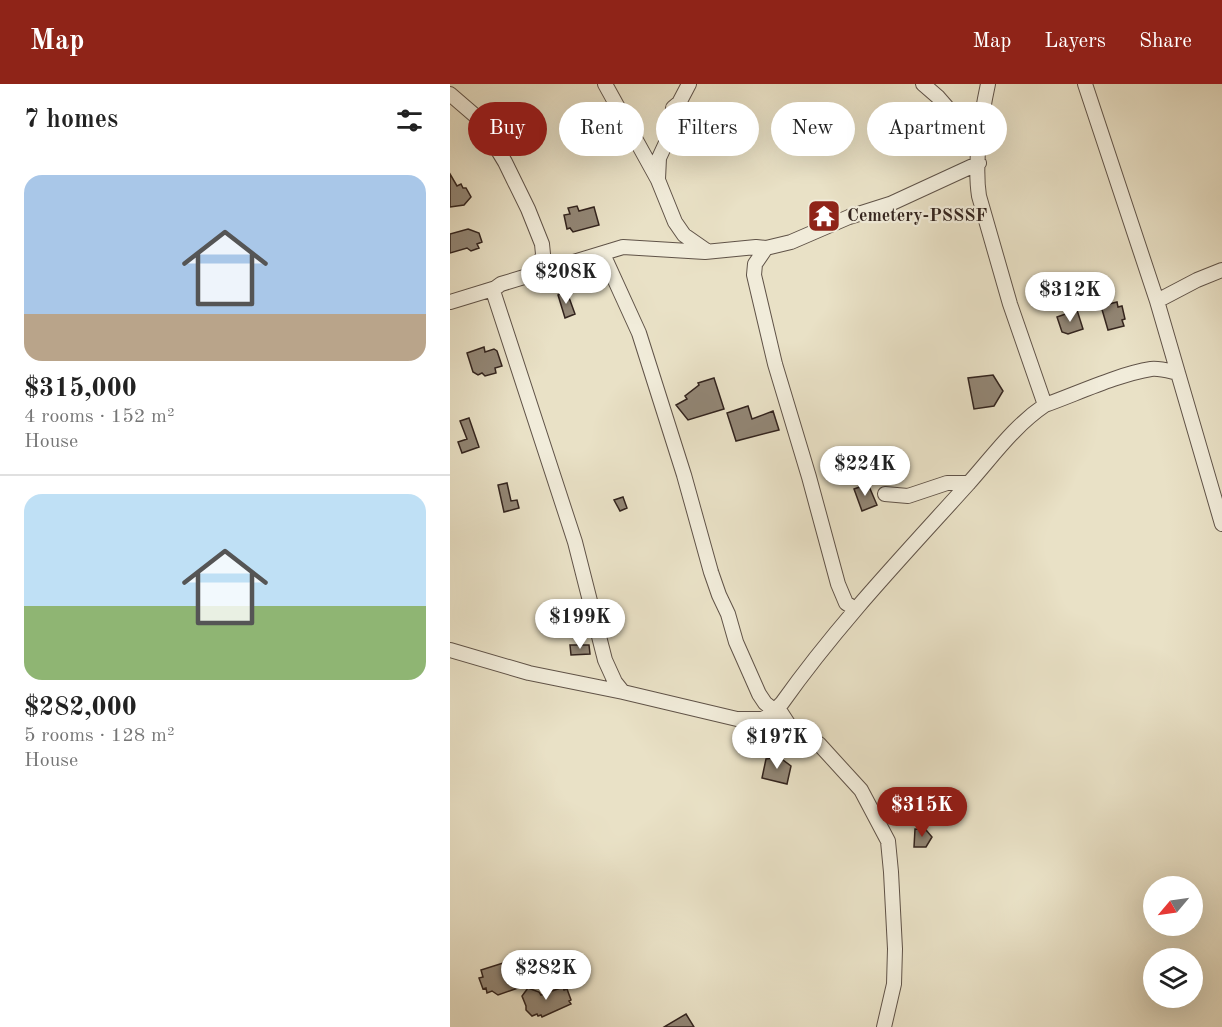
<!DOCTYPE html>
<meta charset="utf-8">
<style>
:root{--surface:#fff;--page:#f2f2f2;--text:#222;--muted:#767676;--line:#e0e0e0;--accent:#8f2418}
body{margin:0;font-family:"Old Standard TT",serif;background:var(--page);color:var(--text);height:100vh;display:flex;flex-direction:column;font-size:22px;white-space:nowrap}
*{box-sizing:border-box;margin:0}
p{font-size:20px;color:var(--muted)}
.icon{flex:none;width:33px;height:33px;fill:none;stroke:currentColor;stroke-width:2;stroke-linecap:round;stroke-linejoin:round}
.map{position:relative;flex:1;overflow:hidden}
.side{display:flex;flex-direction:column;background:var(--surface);width:450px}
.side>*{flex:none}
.banner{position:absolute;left:18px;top:18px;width:570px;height:54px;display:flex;gap:12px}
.needle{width:39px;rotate:241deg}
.tools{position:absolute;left:693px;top:792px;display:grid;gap:12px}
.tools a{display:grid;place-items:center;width:60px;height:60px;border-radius:50%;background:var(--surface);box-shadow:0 6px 24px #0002;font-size:30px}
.price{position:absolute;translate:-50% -51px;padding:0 14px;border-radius:21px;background:#fff;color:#222;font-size:20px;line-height:39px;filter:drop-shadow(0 2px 3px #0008)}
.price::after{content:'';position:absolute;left:50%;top:36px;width:18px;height:14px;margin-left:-9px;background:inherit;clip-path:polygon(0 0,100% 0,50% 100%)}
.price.active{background:var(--accent);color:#fff}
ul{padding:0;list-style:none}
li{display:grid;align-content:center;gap:12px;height:318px;padding:0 24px}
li+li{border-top:2px solid var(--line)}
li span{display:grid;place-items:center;height:186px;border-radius:18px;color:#555}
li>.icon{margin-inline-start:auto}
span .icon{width:108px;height:108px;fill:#fffc;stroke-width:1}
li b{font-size:26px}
h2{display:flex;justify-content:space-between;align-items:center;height:72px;padding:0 24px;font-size:26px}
.tag{padding:0 21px;border-radius:27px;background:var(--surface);box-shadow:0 6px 24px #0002;font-size:21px;line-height:54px}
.tag.active{background:var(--accent);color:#fff}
header{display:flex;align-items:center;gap:36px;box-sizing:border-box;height:84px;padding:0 30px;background:var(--accent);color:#fff}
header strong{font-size:28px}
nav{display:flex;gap:33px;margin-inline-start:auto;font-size:21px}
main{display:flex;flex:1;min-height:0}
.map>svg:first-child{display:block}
.building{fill:#928675;stroke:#33241e;stroke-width:1.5}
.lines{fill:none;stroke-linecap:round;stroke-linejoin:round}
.minor-casing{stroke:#605348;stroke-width:16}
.minor{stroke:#f1ecda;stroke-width:14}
.labels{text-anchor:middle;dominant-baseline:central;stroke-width:4.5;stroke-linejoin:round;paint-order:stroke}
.poi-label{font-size:18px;font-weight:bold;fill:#33241e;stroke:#f1ecda;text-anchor:start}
</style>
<header>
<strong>Map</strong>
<nav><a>Map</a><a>Layers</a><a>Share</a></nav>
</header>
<main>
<section class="side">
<h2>7 homes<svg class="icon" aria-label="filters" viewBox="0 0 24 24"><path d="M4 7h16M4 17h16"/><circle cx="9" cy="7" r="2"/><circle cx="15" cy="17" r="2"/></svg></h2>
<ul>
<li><span style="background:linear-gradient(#a9c7e8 75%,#b9a48a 0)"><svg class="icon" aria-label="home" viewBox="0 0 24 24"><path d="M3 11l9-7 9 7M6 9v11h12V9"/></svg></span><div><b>$315,000</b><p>4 rooms · 152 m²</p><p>House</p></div></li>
<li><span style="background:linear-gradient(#bfe0f5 60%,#8fb573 0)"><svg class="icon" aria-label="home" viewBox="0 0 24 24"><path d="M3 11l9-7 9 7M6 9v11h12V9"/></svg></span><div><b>$282,000</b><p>5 rooms · 128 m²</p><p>House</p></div></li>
</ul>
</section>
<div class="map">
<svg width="772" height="943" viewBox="0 0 772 943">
<rect width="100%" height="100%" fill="#e9e1c6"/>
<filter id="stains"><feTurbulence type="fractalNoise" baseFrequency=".00333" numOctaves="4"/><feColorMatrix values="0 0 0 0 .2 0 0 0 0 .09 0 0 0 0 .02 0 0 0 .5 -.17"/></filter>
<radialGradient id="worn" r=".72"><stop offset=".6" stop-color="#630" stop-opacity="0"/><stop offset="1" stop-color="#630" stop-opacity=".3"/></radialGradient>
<!-- building -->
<path class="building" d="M0,90L7,102L11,100L13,104H16L21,113L14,121L0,123Z
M127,122L129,127L144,123L149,141L123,148L120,144L117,145L114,131L120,130L118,124Z
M18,145L29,149L32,158L27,160L29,164L21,167L17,164L0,169V150Z
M117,208L125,230L115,234L108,211Z
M667,218L668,223L672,222L675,235L672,236L674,242L658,246L651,222Z
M627,226L633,245L618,250L612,248L607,233Z
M34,263L35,268L44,265L47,267L52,282L45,284L46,289L35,292L32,289L28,291L23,288L17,269Z
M543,291L553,307L544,322L524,325L518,294Z
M264,294L274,325L238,336L226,321L237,315L235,312L249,301L248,299Z
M298,322L302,335L323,327L329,346L286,357L277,329Z
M19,334L29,363L12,369L8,358L17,355L10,337Z
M57,399L61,417L67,416L69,424L54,428L48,401Z
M418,400L427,421L412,427L404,405Z
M173,413L177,424L170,427L164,416Z
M120,561H139L140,570L121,571Z
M329,673L341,682L337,700L312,694L316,675Z
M465,745L476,746L482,753L476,763H464Z
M53,879L60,882L68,904L48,911L42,907L37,909L36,904L33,905L29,894L33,893L31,886Z
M113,903L114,906L117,905L121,916L119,917L121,920L92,933L91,931L88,932L87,930L82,932L76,926V922L72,912L78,904L89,908L91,911Z
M236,930L244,943H214Z"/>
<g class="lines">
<defs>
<path id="minor" d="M155,0L208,96L225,138L234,151L257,167
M473,0L488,13L530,61
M538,0C531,32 524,79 529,112L560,220L595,321
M635,0L707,217L772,440
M0,10L29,35L55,78L78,125L92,160L93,170L89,188
M208,95L209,74L221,48L223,24L229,19L239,0
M316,164L305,180L304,191L325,280L359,393L388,500L396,519L405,525
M153,170L189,249L234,391L261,488L269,511L278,530L286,558L309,610L315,619L325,627
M707,217L747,196L772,186
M0,218L46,204
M435,410L458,412L497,399H519
M0,566L79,589L173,608L287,635H312L320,631L332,619C388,540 454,471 518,400C543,372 564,342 595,321C626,310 669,290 701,285C710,284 719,287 728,289
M173,608L165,598L155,576L125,458L44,210V205L51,200L173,163L255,168L306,163L316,164L341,158L399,133L440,120L529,79
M328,624L339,641L369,660L411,706L438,757L441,788L445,865L444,900L434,943"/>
</defs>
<!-- minor casing -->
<use href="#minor" class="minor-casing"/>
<!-- minor -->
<use href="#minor" class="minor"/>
</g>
<!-- icons -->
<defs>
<symbol id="temple-square" viewBox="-11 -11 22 22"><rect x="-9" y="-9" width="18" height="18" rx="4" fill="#8f2418" stroke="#f1ecda"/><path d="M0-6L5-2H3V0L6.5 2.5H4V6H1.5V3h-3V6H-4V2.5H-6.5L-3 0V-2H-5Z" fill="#fff"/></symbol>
</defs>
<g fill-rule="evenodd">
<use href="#temple-square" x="355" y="113" width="38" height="38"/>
</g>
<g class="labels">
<!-- poi labels -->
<g class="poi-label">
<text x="397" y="132">Cemetery-PSSSF</text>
</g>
</g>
<rect width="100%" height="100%" filter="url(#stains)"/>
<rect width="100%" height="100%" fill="url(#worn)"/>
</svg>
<div class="tools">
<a><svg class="needle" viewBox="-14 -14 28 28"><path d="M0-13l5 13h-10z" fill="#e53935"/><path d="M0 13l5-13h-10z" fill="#767676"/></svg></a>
<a><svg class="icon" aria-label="layers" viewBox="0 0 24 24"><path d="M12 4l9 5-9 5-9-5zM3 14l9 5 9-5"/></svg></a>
</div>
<b class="price" style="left:116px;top:221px">$208K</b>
<b class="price" style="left:620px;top:239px">$312K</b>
<b class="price" style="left:415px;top:413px">$224K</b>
<b class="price" style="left:130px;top:566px">$199K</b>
<b class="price" style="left:327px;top:686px">$197K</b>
<b class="price active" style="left:472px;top:754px">$315K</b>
<b class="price" style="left:96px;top:917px">$282K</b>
<div class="banner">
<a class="tag active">Buy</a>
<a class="tag">Rent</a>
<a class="tag">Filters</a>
<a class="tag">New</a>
<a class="tag">Apartment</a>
</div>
</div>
</main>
